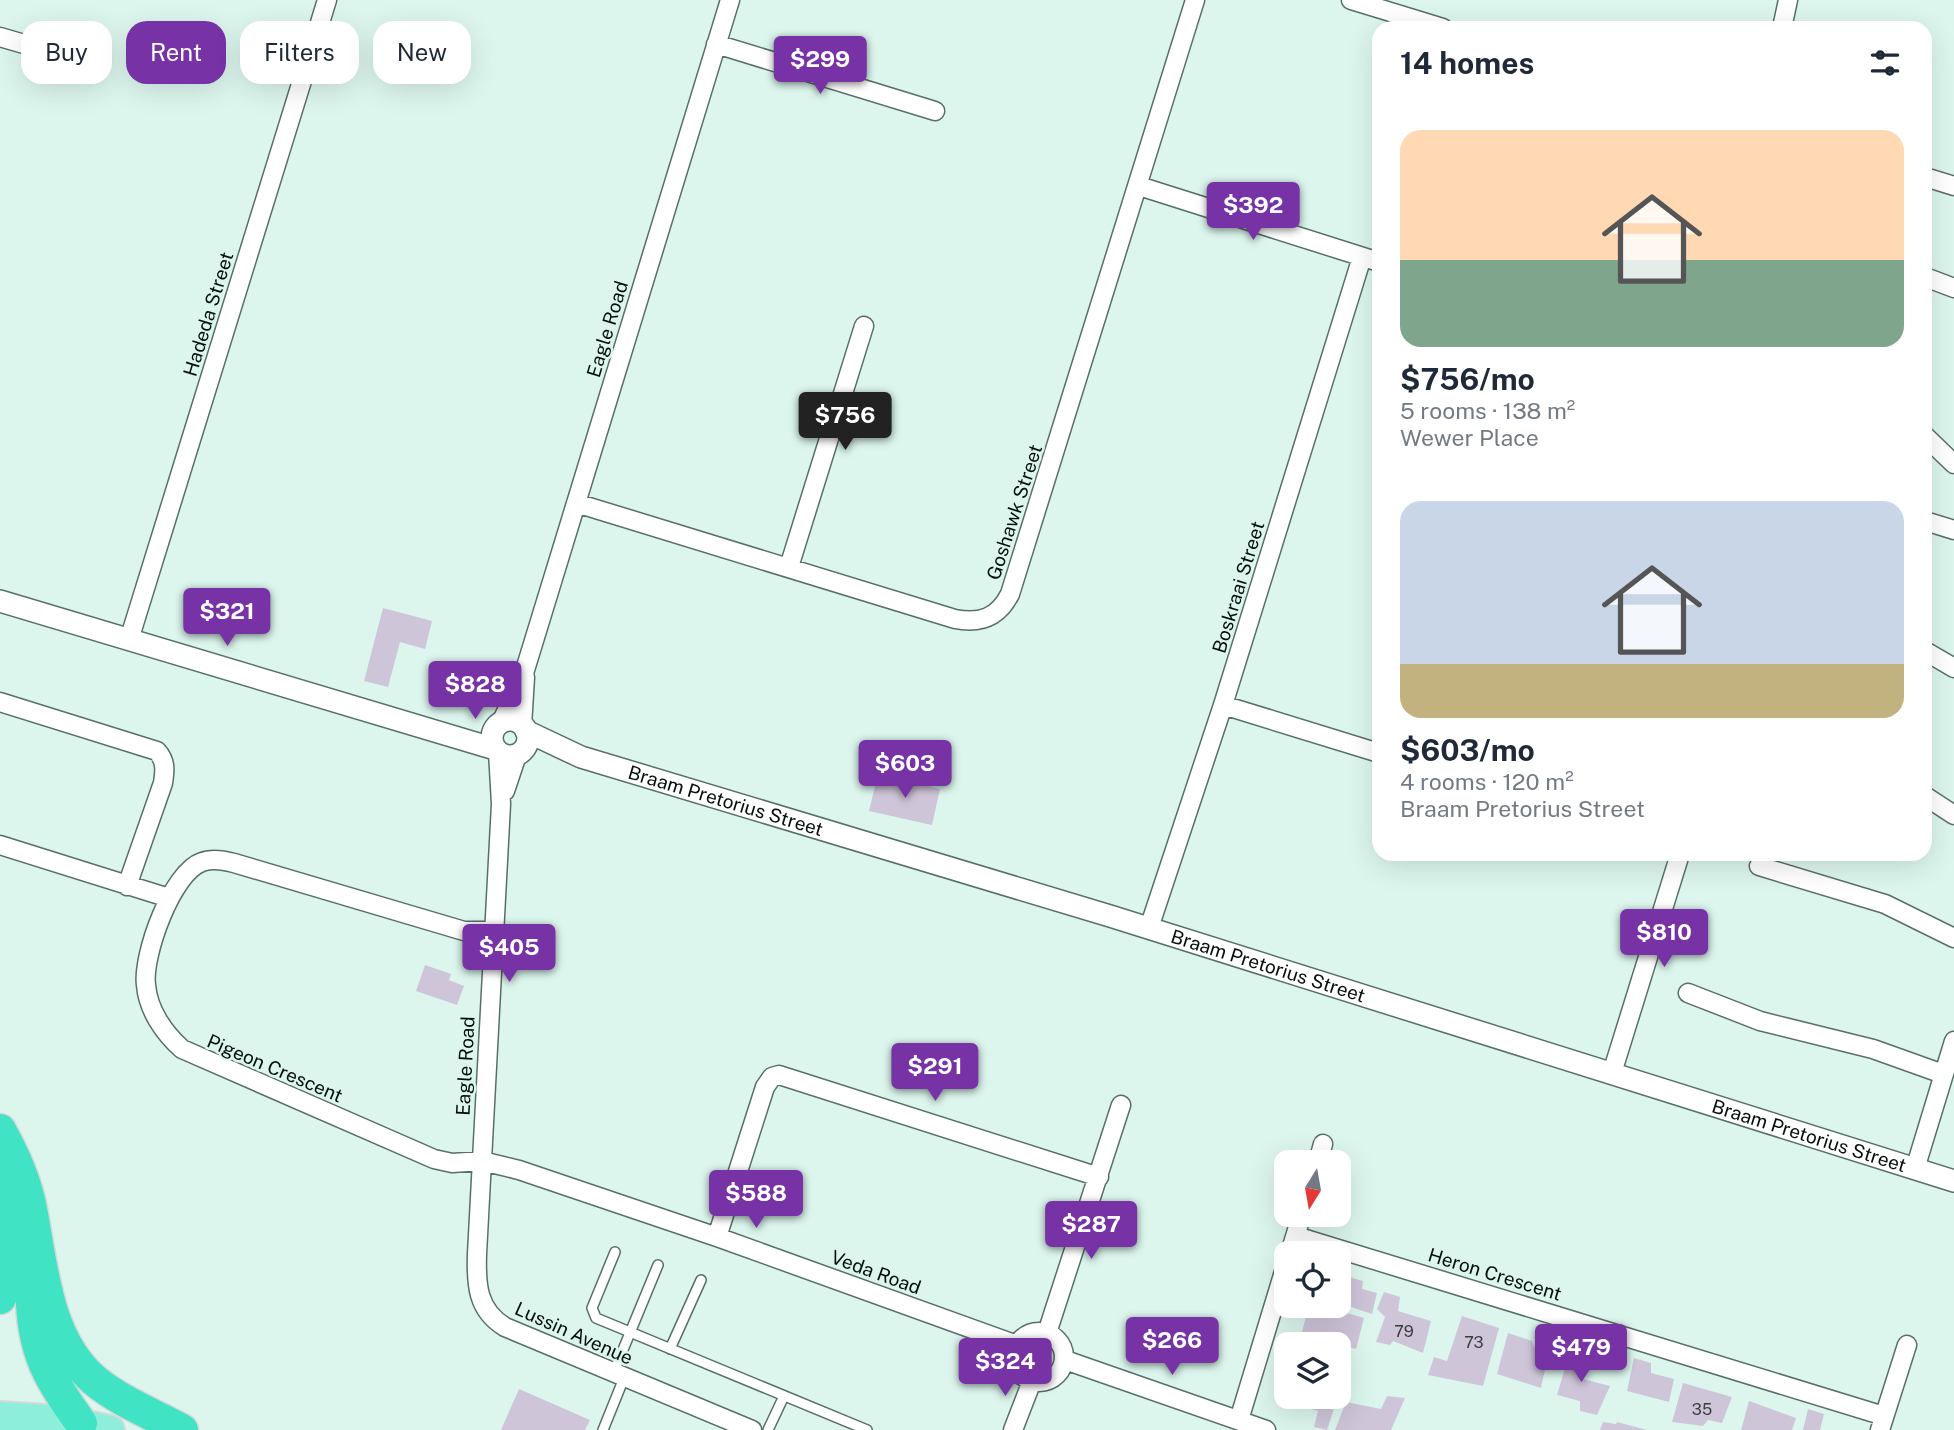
<!DOCTYPE html>
<meta charset="utf-8">
<style>
:root{--surface:#fff;--page:#f6f6f7;--text:#1f2937;--muted:#747a83;--accent:#7732a6}
body{margin:0;font-family:"Public Sans",sans-serif;background:var(--page);color:var(--text);height:100vh;display:flex;flex-direction:column;font-size:26px;white-space:nowrap}
*{box-sizing:border-box;margin:0}
p{font-size:23px;color:var(--muted)}
.icon{flex:none;width:38px;height:38px;fill:none;stroke:currentColor;stroke-width:2;stroke-linecap:round;stroke-linejoin:round}
.map{position:relative;flex:1;overflow:hidden}
.sheet{position:absolute;left:1372px;top:21px;width:560px;height:840px;display:flex;flex-direction:column;background:var(--surface);border-radius:21px;box-shadow:0 7px 28px #0002}
.sheet>*{flex:none}
.top-card{position:absolute;left:21px;top:21px;width:665px;height:63px;display:flex;gap:14px}
.needle{width:46px;rotate:191deg}
.fabs{position:absolute;left:1274px;top:1150px;display:grid;gap:14px}
.fabs a{display:grid;place-items:center;width:77px;height:77px;border-radius:14px;background:var(--surface);box-shadow:0 7px 28px #0002;font-size:35px}
.price{position:absolute;translate:-50% -60px;padding:0 16px;border-radius:7px;background:var(--accent);color:#fff;font-size:23px;line-height:46px;filter:drop-shadow(0 2px 4px #0008)}
.price::after{content:'';position:absolute;left:50%;top:42px;width:21px;height:16px;margin-left:-10px;background:inherit;clip-path:polygon(0 0,100% 0,50% 100%)}
.price.active{background:#222;color:#fff}
ul{padding:0;list-style:none}
li{display:grid;align-content:center;gap:14px;height:371px;padding:0 28px}
li span{display:grid;place-items:center;height:217px;border-radius:21px;color:#555}
li>.icon{margin-inline-start:auto}
span .icon{width:126px;height:126px;fill:#fffc;stroke-width:1}
li b{font-size:30px}
h2{display:flex;justify-content:space-between;align-items:center;height:84px;padding:0 28px;font-size:30px}
.pill{padding:0 24px;border-radius:21px;background:var(--surface);box-shadow:0 7px 28px #0002;font-size:24px;line-height:63px}
.pill.active{background:var(--accent);color:#fff}
.map>svg:first-child{display:block}
.building{fill:#cfc5d9}
.lines{fill:none;stroke-linecap:round;stroke-linejoin:round}
.service-casing{stroke:#586f69;stroke-width:12}
.minor-casing{stroke:#586f69;stroke-width:21}
.tertiary-casing{stroke:#586f69;stroke-width:24}
.primary-casing{stroke:#d7d9d8;stroke-width:32}
.motorway-casing{stroke:#d7d9d8;stroke-width:35}
.service{stroke:#fff;stroke-width:9}
.minor{stroke:#fff;stroke-width:18}
.tertiary{stroke:#fff;stroke-width:21}
.primary{stroke:#8deedc;stroke-width:28}
.motorway{stroke:#41e3c5;stroke-width:32}
.labels{text-anchor:middle;dominant-baseline:central;stroke-width:5;stroke-linejoin:round;paint-order:stroke}
.number-label{font-size:16px;fill:#383c40}
.street-label{font-size:19px;fill:#060f0d;stroke:#dcf6ee}
</style>
<div class="map">
<svg width="1954" height="1430" viewBox="0 0 1954 1430">
<rect width="100%" height="100%" fill="#dcf6ee"/>
<!-- building -->
<path class="building" d="M383,608L432,621L425,649L400,642L388,687L364,681Z
M878,774L940,789L932,825L869,811Z
M425,965L451,974L449,980L464,986L457,1005L416,991Z
M1339,1274L1363,1281L1362,1289L1377,1293L1372,1314L1339,1303Z
M1384,1292L1400,1297L1398,1311L1431,1321L1423,1353L1393,1341L1390,1345L1376,1342L1385,1317L1377,1309Z
M1309,1306H1322L1364,1318L1356,1349L1301,1335Z
M1462,1316L1499,1328L1483,1386L1428,1375L1434,1357L1447,1361Z
M1508,1333L1532,1341L1534,1347L1542,1349L1538,1361L1546,1365L1541,1388L1497,1374Z
M1572,1345L1587,1351L1579,1378L1610,1386L1597,1415L1580,1411V1401L1557,1395Z
M1339,1357L1351,1361L1344,1380L1339,1379Z
M1634,1358L1651,1363V1373L1674,1379L1669,1402L1627,1391Z
M1683,1383L1732,1397L1722,1423L1708,1420L1703,1426L1672,1422Z
M519,1389L590,1420L585,1430H501Z
M1286,1391V1396H1338L1327,1430L1314,1427L1318,1411L1283,1400Z
M1387,1396L1405,1398L1391,1430H1335L1346,1402L1381,1409Z
M1749,1401L1796,1418L1792,1430H1741Z
M1808,1409L1824,1414L1820,1430H1803Z
M1603,1422L1616,1424L1617,1422L1647,1430H1600Z"/>
<g class="lines">
<defs>
<path id="service" d="M615,1252L592,1308L596,1318L867,1430
M670,1349L701,1280
M613,1374L658,1265
M603,1430L624,1378
M768,1430L784,1396"/>
<path id="minor" d="M1351,0L1443,28
M1782,28L1788,0
M0,37L24,44
M716,44L935,111
M1925,177L1954,186
M1139,186L1379,262
M1925,277L1954,288
M1925,436L1954,464
M576,503L955,619C980,624 998,618 1010,594L1195,0
M1925,521L1954,530
M789,567L864,326
M129,640L327,0
M1925,651L1954,668
M0,702L157,751C166,761 165,770 163,783L127,886
M1223,705L1379,753
M501,723L525,670L730,0
M522,726L525,677
M498,752L501,804L477,1254C476,1284 477,1310 505,1327L752,1430
M505,791L517,755
M1925,796L1954,815
M0,845L169,898
M1759,866L1885,904L1954,938
M1149,928L1223,705L1362,257
M492,931H464L234,863C223,860 212,858 202,862C172,872 142,956 146,985C148,1010 164,1033 182,1049L434,1159L452,1163L482,1161L519,1170L717,1237L1017,1345
M1688,993L1760,1021L1873,1049L1943,1074
M1612,1073L1680,854
M1318,1162L1323,1144
M1915,1169L1954,1041
M1296,1236L1884,1416
M717,1237L765,1087L772,1077L779,1075L1099,1177
M1290,1253L1302,1214
M1014 1357a25 25 0 1 1 50 0a25 25 0 1 1-50 0Z
M1047,1333L1121,1105
M1065,1360L1266,1430
M1239,1420L1286,1265
M1013,1430L1032,1381
M1880,1430L1907,1345"/>
<g id="tertiary">
<path d="M0,601L495,749"/>
<circle cx="510" cy="738" r="18"/>
<path id="s1" d="M526,731L581,757L1110,916L1954,1181"/>
</g>
<path id="primary" d="M0,1416L63,1420L110,1430"/>
<path id="motorway" d="M0,1130C13,1153 24,1177 30,1204C42,1263 45,1338 94,1380C119,1401 154,1415 182,1430
M31,1279C32,1347 42,1369 81,1423
M0,1298C20,1258 9,1207 1,1166"/>
</defs>
<!-- service casing -->
<use href="#service" class="service-casing"/>
<!-- minor casing -->
<use href="#minor" class="minor-casing"/>
<!-- tertiary casing -->
<use href="#tertiary" class="tertiary-casing"/>
<!-- primary casing -->
<use href="#primary" class="primary-casing"/>
<!-- motorway casing -->
<use href="#motorway" class="motorway-casing"/>
<!-- service -->
<use href="#service" class="service"/>
<!-- minor -->
<use href="#minor" class="minor"/>
<!-- tertiary -->
<use href="#tertiary" class="tertiary"/>
<!-- primary -->
<use href="#primary" class="primary"/>
<!-- motorway -->
<use href="#motorway" class="motorway"/>
</g>
<g class="labels">
<!-- number labels -->
<g class="number-label">
<text x="1404" y="1331">79</text>
<text x="1474" y="1342">73</text>
<text x="1702" y="1409">35</text>
</g>
<!-- street labels -->
<g class="street-label">
<text transform="translate(208 314) rotate(-73)">Hadeda Street</text>
<text transform="translate(607 329) rotate(-73)">Eagle Road</text>
<text transform="translate(1014 512) rotate(-72)">Goshawk Street</text>
<text transform="translate(1238 587) rotate(-73)">Boskraai Street</text>
<text stroke="none"><textPath href="#s1" startOffset="212">Braam Pretorius Street</textPath></text>
<text stroke="none"><textPath href="#s1" startOffset="779">Braam Pretorius Street</textPath></text>
<text transform="translate(465 1066) rotate(-87)">Eagle Road</text>
<text transform="translate(275 1068) rotate(23)">Pigeon Crescent</text>
<text stroke="none"><textPath href="#s1" startOffset="1346">Braam Pretorius Street</textPath></text>
<text transform="translate(876 1272) rotate(20)">Veda Road</text>
<text transform="translate(1495 1274) rotate(17)">Heron Crescent</text>
<text transform="translate(574 1333) rotate(24)">Lussin Avenue</text>
</g>
</g>
</svg>
<div class="fabs">
<a><svg class="needle" viewBox="-14 -14 28 28"><path d="M0-13l5 13h-10z" fill="#e53935"/><path d="M0 13l5-13h-10z" fill="#747a83"/></svg></a>
<a><svg class="icon" aria-label="locate" viewBox="0 0 24 24"><circle cx="12" cy="12" r="6"/><path d="M12 2v4M12 18v4M2 12h4M18 12h4"/></svg></a>
<a><svg class="icon" aria-label="layers" viewBox="0 0 24 24"><path d="M12 4l9 5-9 5-9-5zM3 14l9 5 9-5"/></svg></a>
</div>
<b class="price" style="left:820px;top:96px">$299</b>
<b class="price" style="left:1253px;top:242px">$392</b>
<b class="price active" style="left:845px;top:452px">$756</b>
<b class="price" style="left:227px;top:648px">$321</b>
<b class="price" style="left:475px;top:721px">$828</b>
<b class="price" style="left:905px;top:800px">$603</b>
<b class="price" style="left:1664px;top:969px">$810</b>
<b class="price" style="left:509px;top:984px">$405</b>
<b class="price" style="left:935px;top:1103px">$291</b>
<b class="price" style="left:756px;top:1230px">$588</b>
<b class="price" style="left:1091px;top:1261px">$287</b>
<b class="price" style="left:1172px;top:1377px">$266</b>
<b class="price" style="left:1581px;top:1384px">$479</b>
<b class="price" style="left:1005px;top:1398px">$324</b>
<div class="top-card">
<a class="pill">Buy</a>
<a class="pill active">Rent</a>
<a class="pill">Filters</a>
<a class="pill">New</a>
</div>
<section class="sheet">
<h2>14 homes<svg class="icon" aria-label="filters" viewBox="0 0 24 24"><path d="M4 7h16M4 17h16"/><circle cx="9" cy="7" r="2"/><circle cx="15" cy="17" r="2"/></svg></h2>
<ul>
<li><span style="background:linear-gradient(#ffd9b3 60%,#7fa58c 0)"><svg class="icon" aria-label="home" viewBox="0 0 24 24"><path d="M3 11l9-7 9 7M6 9v11h12V9"/></svg></span><div><b>$756/mo</b><p>5 rooms · 138 m²</p><p>Wewer Place</p></div></li>
<li><span style="background:linear-gradient(#c9d6e8 75%,#c2b280 0)"><svg class="icon" aria-label="home" viewBox="0 0 24 24"><path d="M3 11l9-7 9 7M6 9v11h12V9"/></svg></span><div><b>$603/mo</b><p>4 rooms · 120 m²</p><p>Braam Pretorius Street</p></div></li>
</ul>
</section>
</div>
